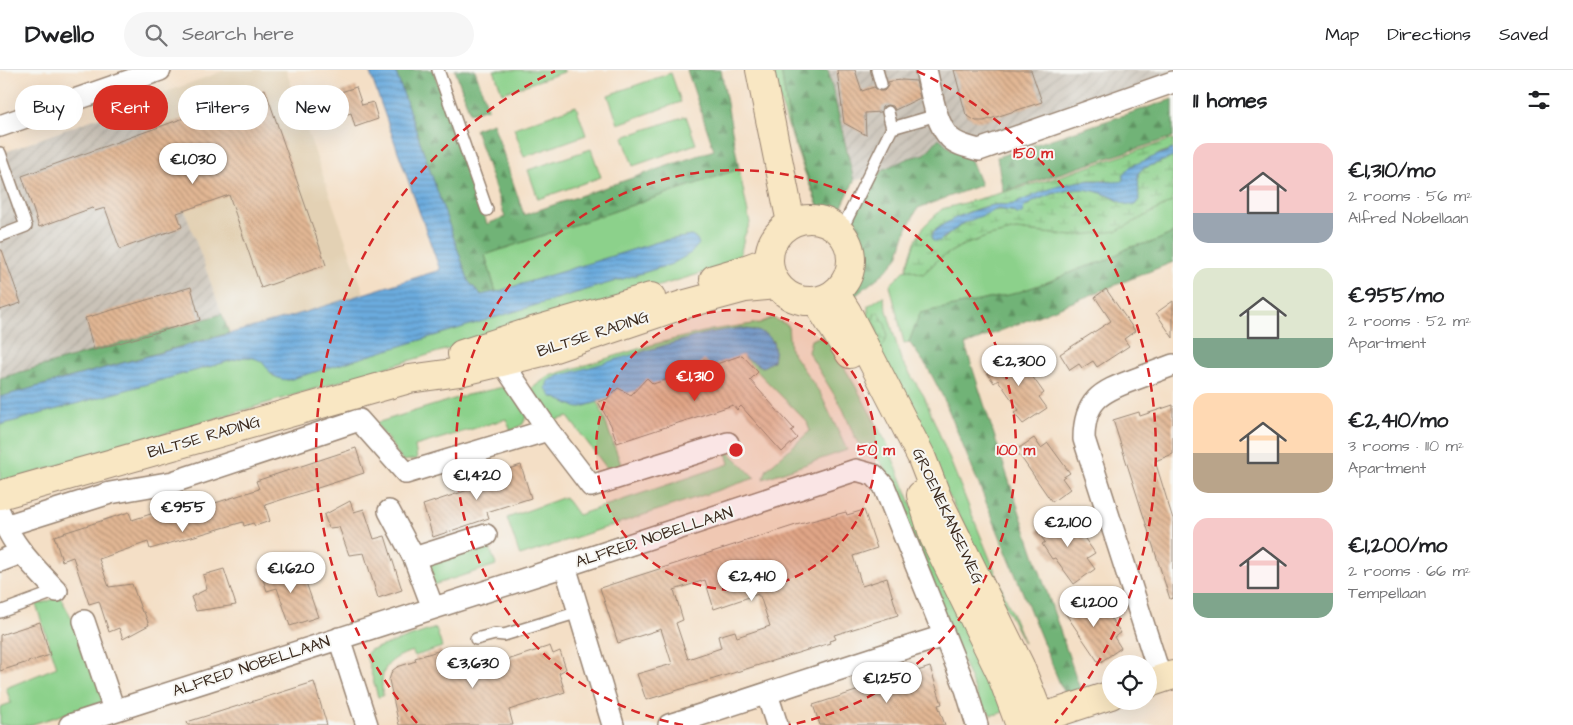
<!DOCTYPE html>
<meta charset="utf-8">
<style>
:root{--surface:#fff;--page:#f6f6f6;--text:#202124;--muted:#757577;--line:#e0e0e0;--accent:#d93025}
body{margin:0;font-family:"Architects Daughter",sans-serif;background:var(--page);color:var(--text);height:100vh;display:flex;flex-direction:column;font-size:19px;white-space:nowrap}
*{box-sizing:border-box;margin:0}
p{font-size:16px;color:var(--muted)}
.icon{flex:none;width:28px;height:28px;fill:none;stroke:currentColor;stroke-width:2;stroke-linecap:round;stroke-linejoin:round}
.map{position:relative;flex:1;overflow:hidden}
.panel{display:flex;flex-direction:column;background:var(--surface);width:400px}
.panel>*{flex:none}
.hud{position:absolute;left:15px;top:15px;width:475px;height:45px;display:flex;gap:10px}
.controls{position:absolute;left:1102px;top:585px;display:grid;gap:10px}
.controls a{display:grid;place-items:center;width:55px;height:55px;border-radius:50%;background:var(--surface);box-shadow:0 5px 20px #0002;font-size:25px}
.price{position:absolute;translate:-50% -42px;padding:0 11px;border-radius:18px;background:#fff;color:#222;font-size:16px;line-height:32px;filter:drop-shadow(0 1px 2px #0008)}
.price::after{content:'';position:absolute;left:50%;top:30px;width:15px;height:11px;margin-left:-8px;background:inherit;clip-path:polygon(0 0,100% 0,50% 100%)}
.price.active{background:var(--accent);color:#fff}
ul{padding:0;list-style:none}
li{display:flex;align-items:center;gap:15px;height:125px;padding:0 20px}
li span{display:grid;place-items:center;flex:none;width:140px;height:100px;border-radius:15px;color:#555}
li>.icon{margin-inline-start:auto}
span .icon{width:60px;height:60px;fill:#fffc;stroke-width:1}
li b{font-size:21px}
h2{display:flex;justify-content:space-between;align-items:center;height:60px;padding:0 20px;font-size:21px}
.tag{padding:0 18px;border-radius:22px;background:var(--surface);box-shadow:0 5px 20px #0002;font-size:18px;line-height:45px}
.tag.active{background:var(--accent);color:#fff}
header{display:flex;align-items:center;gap:30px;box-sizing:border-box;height:70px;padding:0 25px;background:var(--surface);border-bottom:1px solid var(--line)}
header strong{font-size:24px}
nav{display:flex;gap:28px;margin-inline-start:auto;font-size:18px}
.search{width:350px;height:45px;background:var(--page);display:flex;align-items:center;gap:12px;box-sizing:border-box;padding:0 18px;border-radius:28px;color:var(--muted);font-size:19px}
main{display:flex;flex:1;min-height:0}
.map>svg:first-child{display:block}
.built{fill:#e3d1b4}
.industrial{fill:url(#industrial-furrows)}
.green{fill:#8cd18b;stroke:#647e54}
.forest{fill:url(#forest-firs);stroke:#566e4a}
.wetland{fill:url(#wetland-marsh);stroke:#647e54}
.water{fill:url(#water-rules);stroke:#536a7e}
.building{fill:url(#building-back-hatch);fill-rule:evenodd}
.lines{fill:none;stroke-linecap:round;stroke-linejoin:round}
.lane-casing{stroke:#988472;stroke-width:14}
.street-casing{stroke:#988472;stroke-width:24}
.secondary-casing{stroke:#988472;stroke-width:30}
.lane{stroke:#fff;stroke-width:11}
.street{stroke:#fff;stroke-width:21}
.secondary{stroke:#f9e7c3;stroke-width:28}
.ring{fill:none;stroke:#d62828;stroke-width:2.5;stroke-dasharray:9 6}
.labels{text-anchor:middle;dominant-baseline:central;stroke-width:4;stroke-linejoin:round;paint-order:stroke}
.street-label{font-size:16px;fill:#3b2a1e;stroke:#f6f6f2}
.centre{fill:#d62828;stroke:#f6f6f2;stroke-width:2.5}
.ring-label{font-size:15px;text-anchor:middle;font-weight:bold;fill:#d62828;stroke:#f6f6f2;stroke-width:4;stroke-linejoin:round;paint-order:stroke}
</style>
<header>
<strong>Dwello</strong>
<div class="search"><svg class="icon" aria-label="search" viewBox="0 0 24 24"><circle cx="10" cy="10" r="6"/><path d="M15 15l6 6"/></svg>Search here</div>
<nav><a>Map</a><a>Directions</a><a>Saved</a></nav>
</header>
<main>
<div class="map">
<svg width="1173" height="655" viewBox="0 0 1173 655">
<defs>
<pattern id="industrial-furrows" width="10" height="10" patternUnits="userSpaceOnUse" patternTransform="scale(1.25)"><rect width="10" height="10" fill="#cac3b8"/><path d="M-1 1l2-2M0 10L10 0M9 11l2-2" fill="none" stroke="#aea89e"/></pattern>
<pattern id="forest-firs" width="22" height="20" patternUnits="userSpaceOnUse" patternTransform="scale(1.25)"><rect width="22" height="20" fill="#71b377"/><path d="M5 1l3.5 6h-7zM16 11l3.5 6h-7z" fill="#5e9261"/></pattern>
<pattern id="wetland-marsh" width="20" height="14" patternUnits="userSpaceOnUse" patternTransform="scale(1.25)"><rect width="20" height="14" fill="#8cd18b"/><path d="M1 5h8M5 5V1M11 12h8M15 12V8" fill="none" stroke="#74aa71"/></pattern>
<pattern id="water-rules" width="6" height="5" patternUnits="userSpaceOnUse" patternTransform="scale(1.25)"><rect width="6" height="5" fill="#6babde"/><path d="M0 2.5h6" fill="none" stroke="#598bb3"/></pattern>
<pattern id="building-back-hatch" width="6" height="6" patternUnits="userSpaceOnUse" patternTransform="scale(1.25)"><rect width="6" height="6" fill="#e2b794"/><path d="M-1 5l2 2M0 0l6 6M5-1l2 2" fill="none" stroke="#b89578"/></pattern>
</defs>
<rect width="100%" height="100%" fill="#f6f6f2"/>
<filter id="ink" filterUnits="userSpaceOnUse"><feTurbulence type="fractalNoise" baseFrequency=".02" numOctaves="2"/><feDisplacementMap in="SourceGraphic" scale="10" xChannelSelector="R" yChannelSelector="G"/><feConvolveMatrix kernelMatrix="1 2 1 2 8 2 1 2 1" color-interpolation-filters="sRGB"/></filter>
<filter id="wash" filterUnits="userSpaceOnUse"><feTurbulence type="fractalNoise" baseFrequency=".0096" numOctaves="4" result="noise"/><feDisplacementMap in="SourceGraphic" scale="20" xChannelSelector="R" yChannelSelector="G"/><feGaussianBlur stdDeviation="1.12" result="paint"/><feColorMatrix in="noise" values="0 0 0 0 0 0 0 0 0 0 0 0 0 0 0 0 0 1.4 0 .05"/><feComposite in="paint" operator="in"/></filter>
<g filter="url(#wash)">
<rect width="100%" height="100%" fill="#f4dfc6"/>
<!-- built -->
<path class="built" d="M226,0H286L364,223L286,248L229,263L145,30Z"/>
<!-- industrial -->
<path class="industrial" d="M828,0H1173V22L854,111Z
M145,30L222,244L0,308V84Z"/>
<!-- green -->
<path class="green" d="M494,0H564V2L502,23Z
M772,0H781L790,58L820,141C801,94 784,49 772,0Z
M671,3L681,32L618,54L608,25Z
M576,36L586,65L524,87L514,58Z
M686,46L696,74L633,96L623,67Z
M591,79L601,107L538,129L528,100Z
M739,99L750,153L744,167L739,192L0,413V355L244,287C262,287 263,293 273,306L288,310L672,194L691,166L661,171L496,222L485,185Z
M1173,131V163L1153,172L1130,177L1105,191L1079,199L1048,212L1013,224L920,243L909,272L904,273L890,215L906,199L923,204L940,188L961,176L989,166L1016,160L1073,166L1151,143Z
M883,226L901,290L924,326L1024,573L861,254L868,244V236Z
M772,248L788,255L790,280L820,323L847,380L763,409L767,399L810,361L807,352L743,287L774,271L551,326L578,338L598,332L622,397L609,401L568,347L553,351L531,319L549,306L655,274L711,260L760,253Z
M822,266L832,277L857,319L886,372L930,480L1005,641L998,644L991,645L980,633L885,398L879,390L865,384L855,368L843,339L808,282L811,270Z
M508,316L527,344L523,354L511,361L506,349L415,376L417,389L403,391L376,353L467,325Z
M725,378L755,408L520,486L507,448L565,427L578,445L729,394Z
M487,470L496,495L430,516L424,494Z
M60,527L78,559L105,631L30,655H0V637L11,633L6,618L57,597L36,535Z
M436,558L442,577L415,586L412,581C387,590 379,599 383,626L378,627L366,585L370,580Z"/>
<!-- forest -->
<path class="forest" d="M395,0H433L487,154L505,147L475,59L493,53L524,145L714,80L687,0H721L739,99L485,185L496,222L482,225L469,212Z
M455,0H475L488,38L470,43Z
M781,0H828L854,111L834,153L820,141L790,58Z
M1173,29V67L1003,122L997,87Z
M939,68L951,79L971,90L981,115L918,138L907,158L898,187L886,201L850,230L851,215L857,203V181L847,162L867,119L884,99L909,88L925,84Z
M1173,163V192L965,275L1007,405L1081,622L1066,625L1060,614L944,329L928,298L909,272L920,243L1013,224L1048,212L1079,199L1105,191L1130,177L1153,172Z
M222,244L229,263L0,327V308Z"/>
<!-- wetland -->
<path class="wetland" d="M1173,69V79L1160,83L1123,111L1113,114L1105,110H1086L1064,115L1020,131C1012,137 1002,133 993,135C972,138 950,150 932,162L944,169C959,154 996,130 1017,144C1032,128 1060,120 1083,119C1095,119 1110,126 1120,132L1138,119V103L1142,99L1173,87V131L1117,161L1073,166L1016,160L989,166L961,176L940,188L923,204L906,199L915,172L924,156L942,139L1045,111Z
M878,242C887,255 892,268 879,280L875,273L879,267L876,257L873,250L875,243Z"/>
<!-- water -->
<path class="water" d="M369,0H395L469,212L481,225L496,222L661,171L691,166L697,169L699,174L691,183L672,194L288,310C261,308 273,287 244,287L0,355V327L286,248L440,200Z
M1173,79V87L1142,99L1138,103L1139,130L1135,135C1124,136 1119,130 1110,126C1102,123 1092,120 1083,119C1063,119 1040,127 1024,137L1022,144H1017L1011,141L998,139L964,153L939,171H933L931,167C935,153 980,137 994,135C1001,134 1011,136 1017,133C1038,123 1061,113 1085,111C1099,109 1110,114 1123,111V105L1131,96Z
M741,258C764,262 779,264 773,291L763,297L741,286L710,296L704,291L693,301L653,314L646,309L636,320L624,324L617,319L607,329L578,338L551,326L546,318L548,311L559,306L708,263Z"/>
<g id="blocks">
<!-- building -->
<path class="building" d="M837,0H855L862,21L874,17L879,21H884L888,16V12L892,11L902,10L916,11L920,28L895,40L893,36L887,35L882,37L881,42L865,43L866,65L844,53Z
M954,0H1031L1042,32L984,51H976L966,45Z
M356,17L362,35L373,32L378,49L355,57L351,43L328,51L320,29Z
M265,19L326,195L261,218L229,125L177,143L182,157L120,179L105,138L95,141L92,138L39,157L22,106Z
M0,180H2L21,233L0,240Z
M191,217L200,250L94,280L85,248Z
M1106,219L1135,261L1124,269L1129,276L1097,297L1093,291L1082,298L1079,294L1070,300L1060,284L1111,251L1095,227Z
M1173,231V268L1156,243Z
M1010,284L1018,295L1022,292L1044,323L1039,327L1047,338L1023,354L1014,343L1019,340L998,310L994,313L986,301Z
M742,285L758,302L750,310L794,359L791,361L797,368L782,382L741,336L737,340L733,335L617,373L611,355L598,332L607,329L618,318L631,325L647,308L653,314L693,301L704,289L711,296Z
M1173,335V384L1155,391L1173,449V528L1170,529L1113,350L1139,342L1140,346Z
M1034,368L1041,378L1048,373L1070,403L1062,408L1070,419L1052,432L1016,380Z
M356,378L364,403L265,435L270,451L255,456L253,453L244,456L243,452L150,479L148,472L99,489L109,517L132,514L142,542H144L149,555L123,569L119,558L109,562L99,531L89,534L73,487L62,491L54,466L129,442L132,450L157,442L159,451L259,419L256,411Z
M521,395L531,428L487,442L489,448L433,467L423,435L468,420L466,413Z
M350,431L354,442L364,439L374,469L385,466L402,520L378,528L364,483L349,485L339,457L329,458L324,445Z
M864,440L877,478L853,486L862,516L887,508L898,545L834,565L836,569L829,571L830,573L646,630L637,604L672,594L661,559L618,573L600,518L796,455L846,442L847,445ZM705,510L714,539L758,524V526H760L770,556L737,567L735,561L718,566L721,578L688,589L676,553L683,550L674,520Z
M1058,446L1066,457L1073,452L1095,483L1087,488L1095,499L1074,514L1055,488L1052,489L1042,474L1045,472L1037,461Z
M275,492L279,505L302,501L318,547L290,556L277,518L267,521L259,498Z
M224,499L236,535L196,541L191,527L207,519L203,505Z
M1084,526L1092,536L1099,531L1121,563L1114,567L1121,578L1099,593L1063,540Z
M40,552L50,585L0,601V565Z
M550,576L553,584L560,581L566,599L559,603L565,622L509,640L513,655H399L389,610L392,601L397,597L416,591L415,588L441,580L448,604L464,598L471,602Z
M930,597L942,634L938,635L945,655H820L813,635Z
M314,612L327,655H188L187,652Z"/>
</g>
</g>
<g filter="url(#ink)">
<use href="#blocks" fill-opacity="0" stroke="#988472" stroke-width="1"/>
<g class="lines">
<defs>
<path id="lane" d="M438,0L487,140
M877,0L881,14
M892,58L937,45
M0,83L26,156L0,166
M840,163L892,58L888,42
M0,542L57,521
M476,569L495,564L504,565L579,542"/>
<path id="street" d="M926,0C931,19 935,54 950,68C957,75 969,77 979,80L1173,12
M0,56L160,0
M548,360L591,416L728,373
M389,441L414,488L433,538
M0,443C12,476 34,497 57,521
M5,456L110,423L173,412L359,350L406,403L548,360L502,292L495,279
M414,488L486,465
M0,491L21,483
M565,496L613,655
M84,551L114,640
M339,568L367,655
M1161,609L1084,369C1084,331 1100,322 1133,310C1146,305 1160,300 1173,295
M767,624L777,655
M70,655L565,496L856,400L874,405L884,416L966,619L977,655
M669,655C761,626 852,594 944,566"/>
<path id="secondary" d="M760,0L791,153
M769 190a41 41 0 1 1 82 0a41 41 0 1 1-82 0Z
M714,209L741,201L768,191
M835,223L847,242L921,386L938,430L1020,596L1043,655
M818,231L823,242L850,284
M462,284L533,261L651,227
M0,425L409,309L460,302L543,282L682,235L745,218L776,215
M921,425L934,467L1001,604L1020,655
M1149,613L1173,605
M1024,652L1059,642L1111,625"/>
</defs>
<!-- lane casing -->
<use href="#lane" class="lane-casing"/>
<!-- street casing -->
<use href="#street" class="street-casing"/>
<!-- secondary casing -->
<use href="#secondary" class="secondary-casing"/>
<!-- lane -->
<use href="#lane" class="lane"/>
<!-- street -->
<use href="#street" class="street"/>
<!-- secondary -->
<use href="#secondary" class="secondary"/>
</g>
</g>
<!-- distance rings -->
<circle cx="736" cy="380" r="140" fill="#d62828" fill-opacity=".12"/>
<g class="ring">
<circle cx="736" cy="380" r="140"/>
<path d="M683 655A280 280 0 1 1 789 655"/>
<path d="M417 653A420 420 0 0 1 555 1M917 1A420 420 0 0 1 1055 653"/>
</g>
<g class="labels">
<!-- street labels -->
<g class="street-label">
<text transform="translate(593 264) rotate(-18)">BILTSE RADING</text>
<text transform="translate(204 367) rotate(-16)">BILTSE RADING</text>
<text transform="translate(948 446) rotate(65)">GROENEKANSEWEG</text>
<text transform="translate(654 467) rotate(-18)">ALFRED NOBELLAAN</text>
<text transform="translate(251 596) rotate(-18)">ALFRED NOBELLAAN</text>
</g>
</g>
<circle cx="736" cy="380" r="8" class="centre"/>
<g class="ring-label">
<text x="1033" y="88">150 m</text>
<text x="876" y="385">50 m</text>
<text x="1016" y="385">100 m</text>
</g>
</svg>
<div class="controls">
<a><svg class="icon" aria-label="locate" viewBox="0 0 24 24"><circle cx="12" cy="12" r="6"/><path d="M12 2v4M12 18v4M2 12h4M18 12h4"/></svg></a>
</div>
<b class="price" style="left:193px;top:115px">€1,030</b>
<b class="price" style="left:1019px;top:317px">€2,300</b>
<b class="price active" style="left:695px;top:332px">€1,310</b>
<b class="price" style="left:477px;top:431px">€1,420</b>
<b class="price" style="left:183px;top:463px">€955</b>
<b class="price" style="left:1068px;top:478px">€2,100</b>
<b class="price" style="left:291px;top:524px">€1,620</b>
<b class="price" style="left:752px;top:532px">€2,410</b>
<b class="price" style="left:1094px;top:558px">€1,200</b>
<b class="price" style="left:473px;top:619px">€3,630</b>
<b class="price" style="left:887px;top:634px">€1,250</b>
<div class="hud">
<a class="tag">Buy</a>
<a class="tag active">Rent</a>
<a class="tag">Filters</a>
<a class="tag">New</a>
</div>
</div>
<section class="panel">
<h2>11 homes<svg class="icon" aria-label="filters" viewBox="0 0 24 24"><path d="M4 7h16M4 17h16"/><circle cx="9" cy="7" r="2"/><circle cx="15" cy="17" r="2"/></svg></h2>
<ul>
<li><span style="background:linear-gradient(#f6c9c9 70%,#9aa5b1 0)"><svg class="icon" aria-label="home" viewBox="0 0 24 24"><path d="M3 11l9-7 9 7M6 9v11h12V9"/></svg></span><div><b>€1,310/mo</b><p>2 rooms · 56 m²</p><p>Alfred Nobellaan</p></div></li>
<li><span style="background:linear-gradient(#dfe7d0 70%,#7fa58c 0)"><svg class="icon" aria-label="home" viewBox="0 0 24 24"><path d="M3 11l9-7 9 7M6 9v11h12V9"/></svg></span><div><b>€955/mo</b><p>2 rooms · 52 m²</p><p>Apartment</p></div></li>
<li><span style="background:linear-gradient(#ffd9b3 60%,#b9a48a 0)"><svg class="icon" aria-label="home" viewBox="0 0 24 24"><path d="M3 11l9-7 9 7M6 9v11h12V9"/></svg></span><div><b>€2,410/mo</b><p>3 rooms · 110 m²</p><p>Apartment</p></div></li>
<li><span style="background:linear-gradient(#f6c9c9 75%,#7fa58c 0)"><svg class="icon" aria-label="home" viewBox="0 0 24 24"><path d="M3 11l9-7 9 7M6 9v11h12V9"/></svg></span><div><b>€1,200/mo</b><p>2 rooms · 66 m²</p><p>Tempellaan</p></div></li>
</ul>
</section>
</main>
